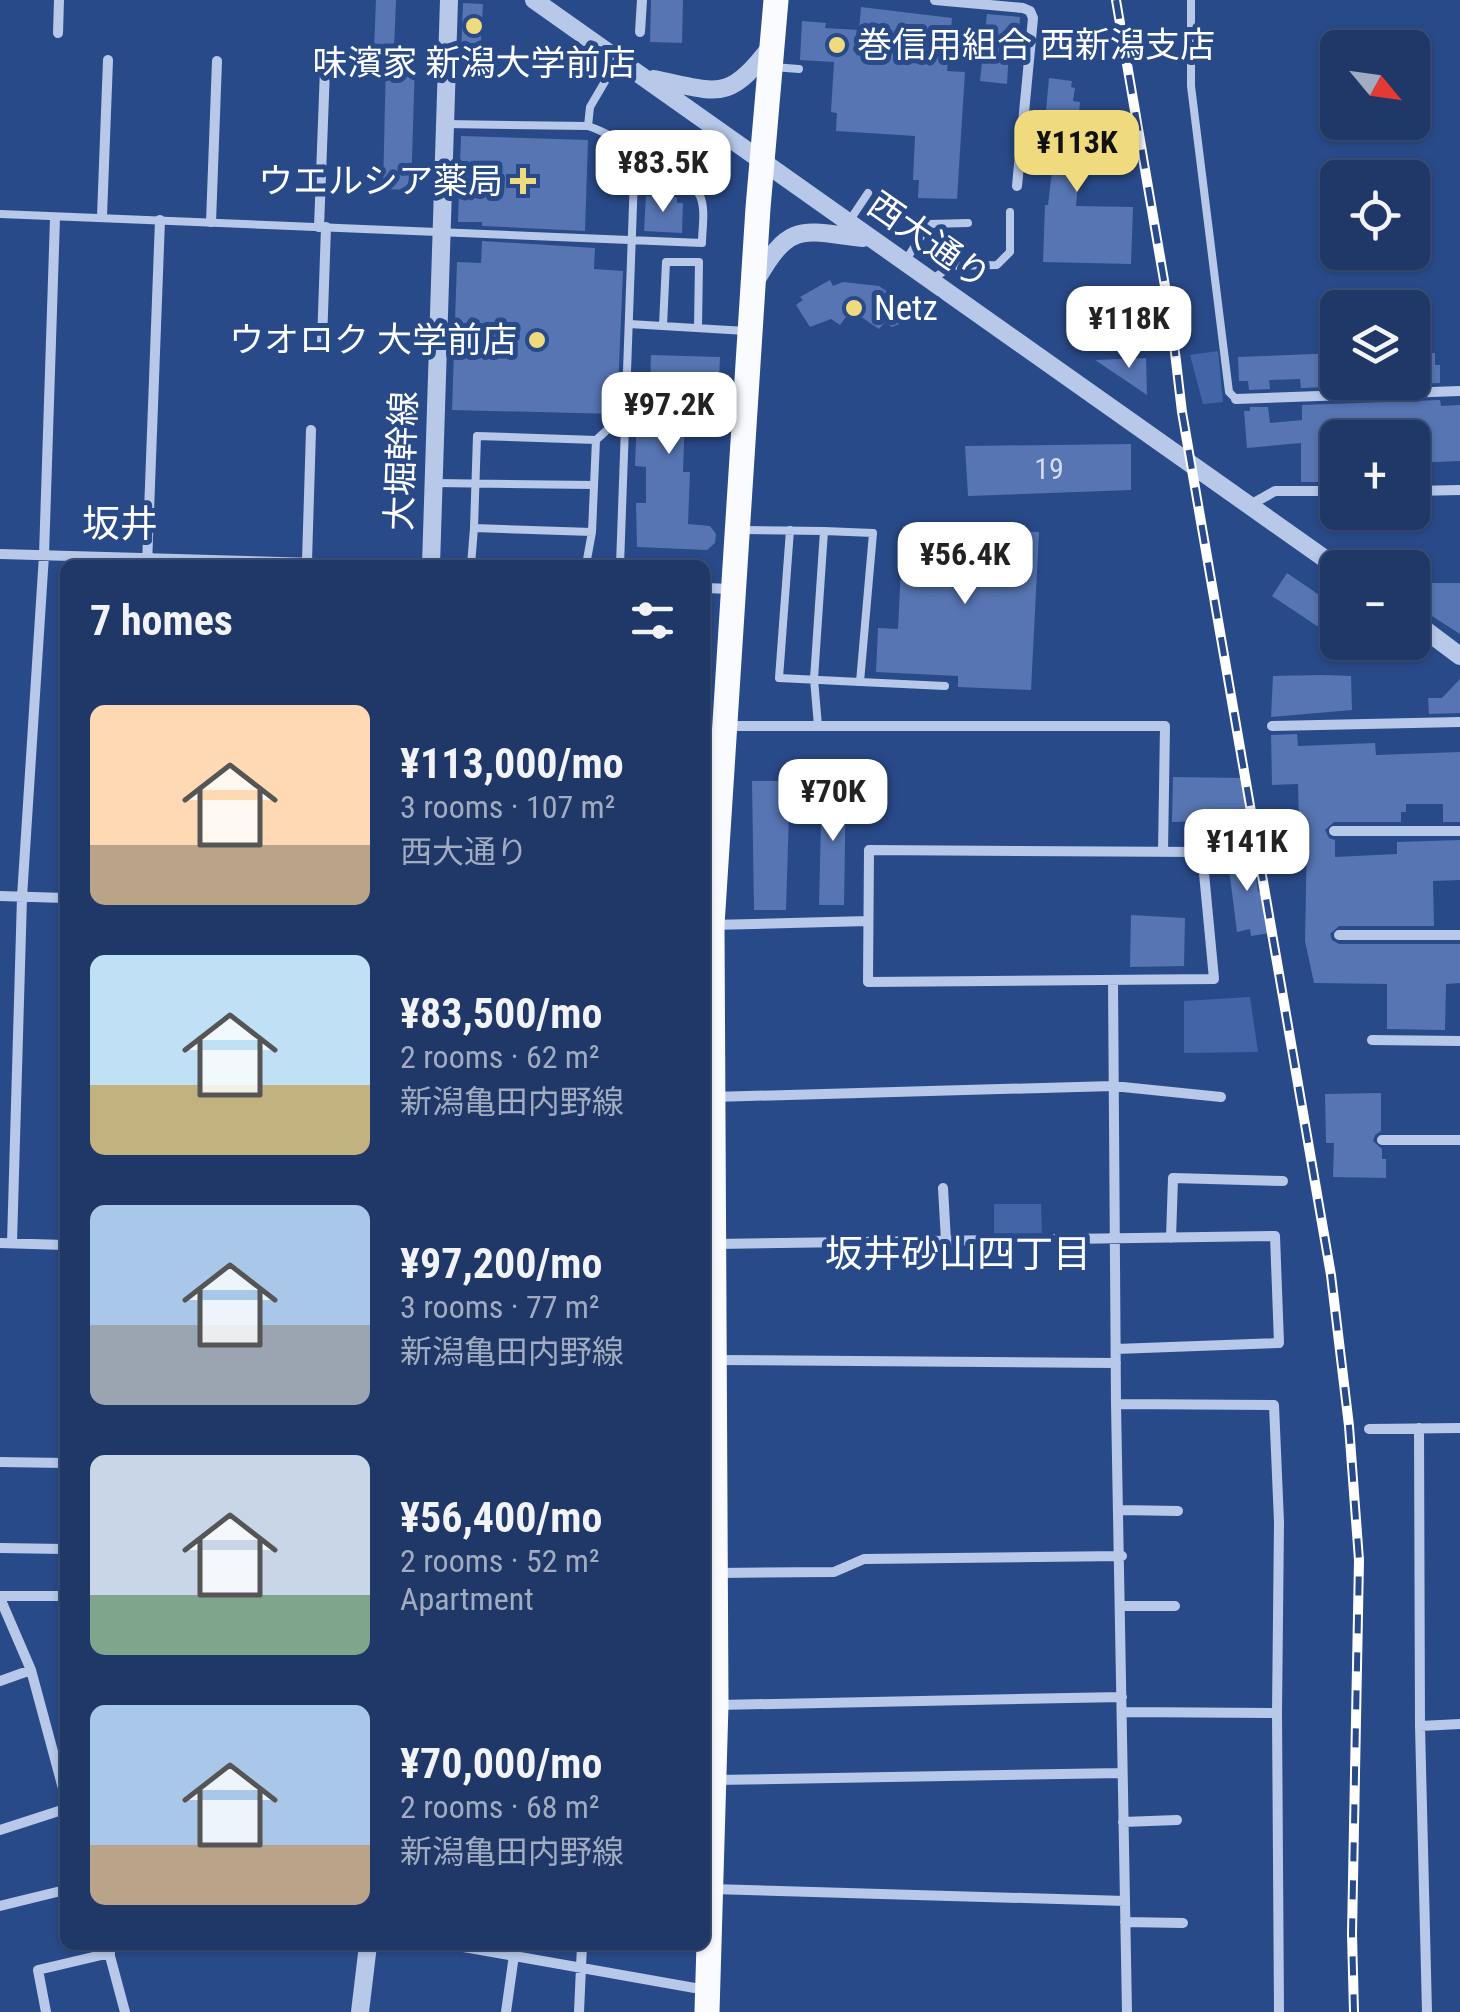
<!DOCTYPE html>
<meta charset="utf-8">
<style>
:root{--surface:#1f3867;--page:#2c4370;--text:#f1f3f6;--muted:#a1acc0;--line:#3c527b;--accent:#f0da7e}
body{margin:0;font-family:"Roboto Condensed","Noto Sans JP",sans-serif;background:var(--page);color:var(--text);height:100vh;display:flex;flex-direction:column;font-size:38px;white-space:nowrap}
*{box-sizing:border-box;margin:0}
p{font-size:32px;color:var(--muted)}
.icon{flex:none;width:55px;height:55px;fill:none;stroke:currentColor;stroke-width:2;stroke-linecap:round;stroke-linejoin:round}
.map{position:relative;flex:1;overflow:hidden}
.side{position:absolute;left:60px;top:560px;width:650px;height:1390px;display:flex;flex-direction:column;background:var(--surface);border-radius:15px;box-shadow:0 2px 8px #0004,0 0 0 2px var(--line)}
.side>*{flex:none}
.needle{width:65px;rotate:119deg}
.fabs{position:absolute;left:1320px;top:30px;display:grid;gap:20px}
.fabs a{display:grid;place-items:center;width:110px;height:110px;border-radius:15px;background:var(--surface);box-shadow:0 2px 8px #0004,0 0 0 2px var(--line);font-size:50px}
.price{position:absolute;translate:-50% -85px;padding:0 22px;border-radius:20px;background:#fff;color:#222;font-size:32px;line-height:65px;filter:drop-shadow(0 2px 5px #0008)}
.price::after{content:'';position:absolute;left:50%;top:60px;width:30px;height:22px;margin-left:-15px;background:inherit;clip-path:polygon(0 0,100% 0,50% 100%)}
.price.on{background:var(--accent);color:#111}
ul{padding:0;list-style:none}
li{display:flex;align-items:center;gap:30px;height:250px;padding:0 30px}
li span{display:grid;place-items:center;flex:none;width:280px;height:200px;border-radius:15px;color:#555}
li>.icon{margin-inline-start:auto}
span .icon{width:120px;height:120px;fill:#fffc;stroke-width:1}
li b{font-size:42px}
h2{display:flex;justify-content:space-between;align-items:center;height:120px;padding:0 30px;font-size:42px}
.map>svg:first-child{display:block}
.green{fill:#4165a7}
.building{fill:#5675b2}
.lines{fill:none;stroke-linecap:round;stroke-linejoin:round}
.service{stroke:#b7c8e9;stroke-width:8}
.minor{stroke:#b7c8e9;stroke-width:10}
.tertiary{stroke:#b7c8e9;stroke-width:18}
.primary{stroke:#f9fbfe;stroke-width:25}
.rail-casing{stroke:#fff;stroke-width:10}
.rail{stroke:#294a89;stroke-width:6;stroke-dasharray:19;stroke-linecap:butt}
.poi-dot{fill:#f0da7e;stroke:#294a89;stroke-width:4}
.labels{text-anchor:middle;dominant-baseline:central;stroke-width:10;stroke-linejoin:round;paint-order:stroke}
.number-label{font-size:30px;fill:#d5dcec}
.poi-label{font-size:35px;fill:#fff;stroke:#294a89;text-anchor:start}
.street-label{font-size:35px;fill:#fff;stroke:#294a89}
.neighbourhood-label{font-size:38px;fill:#fff;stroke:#294a89}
</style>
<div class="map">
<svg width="1460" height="2012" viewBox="0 0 1460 2012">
<rect width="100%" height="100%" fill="#294a89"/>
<!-- green -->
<path class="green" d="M1218,351L1223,402L1203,404L1190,355Z
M1250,997L1258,1052L1184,1053V1001Z
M994,1204H1041L1042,1233L994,1234Z"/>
<!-- building -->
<path class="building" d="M376,0H396L394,50L374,49Z
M651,0H683L682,43L650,42Z
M463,3L483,4L480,57L461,56Z
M861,7L952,18L947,71L965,72L957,199L918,198L919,180H913L915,136L836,131L837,113L831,112L834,62L800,60L802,21L826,23L825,28L859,30Z
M987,14L1020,17L1018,51L1009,50L1007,84L980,81Z
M386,61L415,62L411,190L383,189Z
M1049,78L1072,81L1071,87L1075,88L1073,101L1080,102L1078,128H1083L1076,206L1133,207L1131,264L1043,262L1045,205H1048L1055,145L1043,144Z
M461,136L588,140L585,231L482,226V222H458Z
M646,196L677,197V203H683L682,233L644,231Z
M482,241L595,248L594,269L623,271L617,414L452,410L457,262L481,263Z
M830,280L833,286L843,282L879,286L921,315L892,327L885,322L879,329L851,310L840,325L831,319L810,327L796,305L803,300L800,297Z
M1338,353V382H1412V353H1435V365H1440V383L1301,388L1300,379L1269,380L1270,389L1249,390L1248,381H1239L1238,357Z
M651,355L720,357L719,383L679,382L677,416H685L683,472H690L688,524L710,526L716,534L715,543L707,550L637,547L636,503H646V467L635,466L637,414L649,415Z
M1146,358L1147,395L1095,360Z
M1440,400L1441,406L1460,405V461L1412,463V438H1336V442H1330V482H1301V443L1247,448L1244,411H1250V407H1268L1270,423L1302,420V405Z
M1131,444V490L968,496L965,446Z
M903,526L1039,532L1031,690L958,687V676L876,672L878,628L898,629Z
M1287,573L1338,608V640L1272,596Z
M1431,583H1460V634L1432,616Z
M1322,675L1351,676L1352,710L1271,717L1273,676Z
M1460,679V713L1429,714L1428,698H1442Z
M1297,734L1298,746L1375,743L1376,755L1460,752V822H1443V804H1406V812H1401V822H1334L1325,830L1329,838L1335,840V857L1397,854V842L1460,840V880L1433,881L1434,926H1339L1330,934L1332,940L1339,944H1460V983L1446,984L1445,1030L1387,1029V984L1314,983L1305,941L1307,836H1280V820H1299L1298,784L1272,785L1271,735Z
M1173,777L1241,778L1246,813L1199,814V821L1172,822Z
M752,781H790L786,910H754Z
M822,782L846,783L844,905H819Z
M1252,848L1258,892L1262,891L1270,933L1251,936L1250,929L1237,932L1227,853Z
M1131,915L1185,918L1184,966L1130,967Z
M1381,1093V1131L1375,1135L1373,1141L1382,1149V1159H1386V1178L1333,1177L1334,1143H1326L1325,1094Z"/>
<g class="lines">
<!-- service -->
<path class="service" d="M1191,0V86L1229,392L1236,399
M773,67L799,69
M445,124L588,126L590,107L617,61
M0,214L702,243C702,229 706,209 700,196C690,177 609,133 588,126
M848,223L868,193
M904,263L929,224L968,223
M931,281L950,266L997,265L1010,252V212
M629,324L746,331
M663,326L666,262H699L698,327
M434,483L594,485
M741,530L824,531L814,679L818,726
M790,530L779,678L860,682L873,533L824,531
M592,532L474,528L477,436L596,440
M471,565L474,528
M586,565L592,532L596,440L617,421H625
M620,565L635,150
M860,682L945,686"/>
<!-- minor -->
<path class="minor" d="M935,0L1023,8L1030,11L1033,18L1017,186
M640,32L642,0
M58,33L59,0
M102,216L108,60
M211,222L217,61
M319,227L325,69
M322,342L326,227
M1236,399L1460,391
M1412,491L1460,490
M1250,505L1275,491H1338
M0,554L387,565
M307,561L311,430
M147,565L160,220
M705,588L731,589
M726,726H1165L1163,852
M1272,726L1460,722
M1334,831H1460
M869,850L1202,852L1214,979L868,982Z
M0,896L65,898
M711,925L868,921
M1339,935H1460
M1113,980L1116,1404L1127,2012
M1372,1040L1460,1041
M713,1097L1113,1086L1221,1097
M1382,1140H1460
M943,1188L946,1241
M1171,1238L1173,1178L1283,1181
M0,1243L65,1245
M12,1243L22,897L44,555L55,218
M716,1244L1275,1236L1279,1343L1116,1349
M716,1360L1116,1363
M1116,1404L1274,1405L1279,1522L1277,1713L1279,2012
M1419,1428L1420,1726L1427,2012
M1369,1429L1460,1428
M0,1462L65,1463
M1120,1510L1178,1511
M0,1548L64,1549L65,1533
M717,1573L834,1572L864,1559L1122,1556
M0,1596H65
M0,1598L31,1670L65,1796
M1121,1606H1175
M0,1681L31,1670
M718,1705L1122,1697
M1122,1712L1277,1713
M1420,1726L1460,1724
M715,1780L1122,1773
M1123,1822L1177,1820
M0,1830L65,1809
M711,1889L1125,1901
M0,1906L65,1890
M1125,1922L1183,1923
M107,1945L125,2012
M452,1945L706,1990
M46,2012L38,1970L110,1953
M506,2012L514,1955
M579,2012L582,1945"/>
<!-- tertiary -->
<path class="tertiary" d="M534,0L1338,568
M654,79C721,93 728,102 772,45
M757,279C790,221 802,231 863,238
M431,565L449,0
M1412,620L1460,656
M360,2012L368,1945"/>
<!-- primary -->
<path class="primary" d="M707,2012L716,1705L712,925L758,208L776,0"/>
<defs>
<path id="rail" d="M1116,0L1172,327L1182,412L1331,1275L1349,1426L1359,1560L1352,1934L1354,2012"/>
</defs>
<!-- rail casing -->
<use href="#rail" class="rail-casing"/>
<!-- rail -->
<use href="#rail" class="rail"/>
</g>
<!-- markers -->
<g class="poi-dot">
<circle cx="474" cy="26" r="10"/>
<circle cx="837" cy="45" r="10"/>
<path d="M518 166h10v10h10v10h-10v10h-10v-10h-10v-10h10z"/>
<circle cx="854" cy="308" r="10"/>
<circle cx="537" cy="340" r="10"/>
</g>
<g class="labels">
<!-- number labels -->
<g class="number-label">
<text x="1049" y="468">19</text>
</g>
<!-- poi labels -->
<g class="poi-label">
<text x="857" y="45">巻信用組合 西新潟支店</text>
<text x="474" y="63" text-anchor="middle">味濱家 新潟大学前店</text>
<text x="503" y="181" text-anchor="end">ウエルシア薬局</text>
<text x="874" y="308">Netz</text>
<text x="517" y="340" text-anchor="end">ウオロク 大学前店</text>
</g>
<!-- street labels -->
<g class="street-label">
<text transform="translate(929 241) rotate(35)">西大通り</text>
<text transform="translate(402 461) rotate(-88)">大堀幹線</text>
</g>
<!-- neighbourhood labels -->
<g class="neighbourhood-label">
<text x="120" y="524">坂井</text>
<text x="958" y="1254">坂井砂山四丁目</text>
</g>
</g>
</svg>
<div class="fabs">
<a><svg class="needle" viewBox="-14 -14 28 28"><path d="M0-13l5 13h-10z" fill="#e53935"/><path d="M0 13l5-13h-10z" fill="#a1acc0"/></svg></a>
<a><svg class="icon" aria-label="locate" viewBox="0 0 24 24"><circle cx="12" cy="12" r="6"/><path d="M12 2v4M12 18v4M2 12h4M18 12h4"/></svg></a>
<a><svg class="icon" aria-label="layers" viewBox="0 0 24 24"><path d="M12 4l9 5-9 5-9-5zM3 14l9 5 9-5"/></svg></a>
<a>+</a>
<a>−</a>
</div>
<b class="price on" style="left:1077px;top:195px">¥113K</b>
<b class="price" style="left:663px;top:215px">¥83.5K</b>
<b class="price" style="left:1129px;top:371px">¥118K</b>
<b class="price" style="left:669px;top:457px">¥97.2K</b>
<b class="price" style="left:965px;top:607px">¥56.4K</b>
<b class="price" style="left:833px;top:844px">¥70K</b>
<b class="price" style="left:1247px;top:894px">¥141K</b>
<section class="side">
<h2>7 homes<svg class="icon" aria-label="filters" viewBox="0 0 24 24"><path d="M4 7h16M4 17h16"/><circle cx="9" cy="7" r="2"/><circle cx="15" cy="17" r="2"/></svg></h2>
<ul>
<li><span style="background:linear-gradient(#ffd9b3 70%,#b9a48a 0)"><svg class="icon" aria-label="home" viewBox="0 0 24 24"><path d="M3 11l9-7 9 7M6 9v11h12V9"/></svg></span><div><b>¥113,000/mo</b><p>3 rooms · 107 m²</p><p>西大通り</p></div></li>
<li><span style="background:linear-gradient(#bfe0f5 65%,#c2b280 0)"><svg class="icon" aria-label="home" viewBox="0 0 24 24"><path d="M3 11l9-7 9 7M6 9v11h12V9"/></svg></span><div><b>¥83,500/mo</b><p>2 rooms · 62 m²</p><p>新潟亀田内野線</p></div></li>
<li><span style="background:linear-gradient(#a9c7e8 60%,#9aa5b1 0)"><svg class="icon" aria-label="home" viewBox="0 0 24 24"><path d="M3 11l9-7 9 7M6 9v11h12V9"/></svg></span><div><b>¥97,200/mo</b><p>3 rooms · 77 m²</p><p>新潟亀田内野線</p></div></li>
<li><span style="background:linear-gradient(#c9d6e8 70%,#7fa58c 0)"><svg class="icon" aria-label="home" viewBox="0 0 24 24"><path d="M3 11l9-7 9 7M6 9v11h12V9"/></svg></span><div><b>¥56,400/mo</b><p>2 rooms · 52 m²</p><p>Apartment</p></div></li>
<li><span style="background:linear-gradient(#a9c7e8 70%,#b9a48a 0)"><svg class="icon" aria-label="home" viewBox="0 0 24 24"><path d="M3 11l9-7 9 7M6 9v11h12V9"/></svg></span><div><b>¥70,000/mo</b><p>2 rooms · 68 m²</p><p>新潟亀田内野線</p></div></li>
</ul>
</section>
</div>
